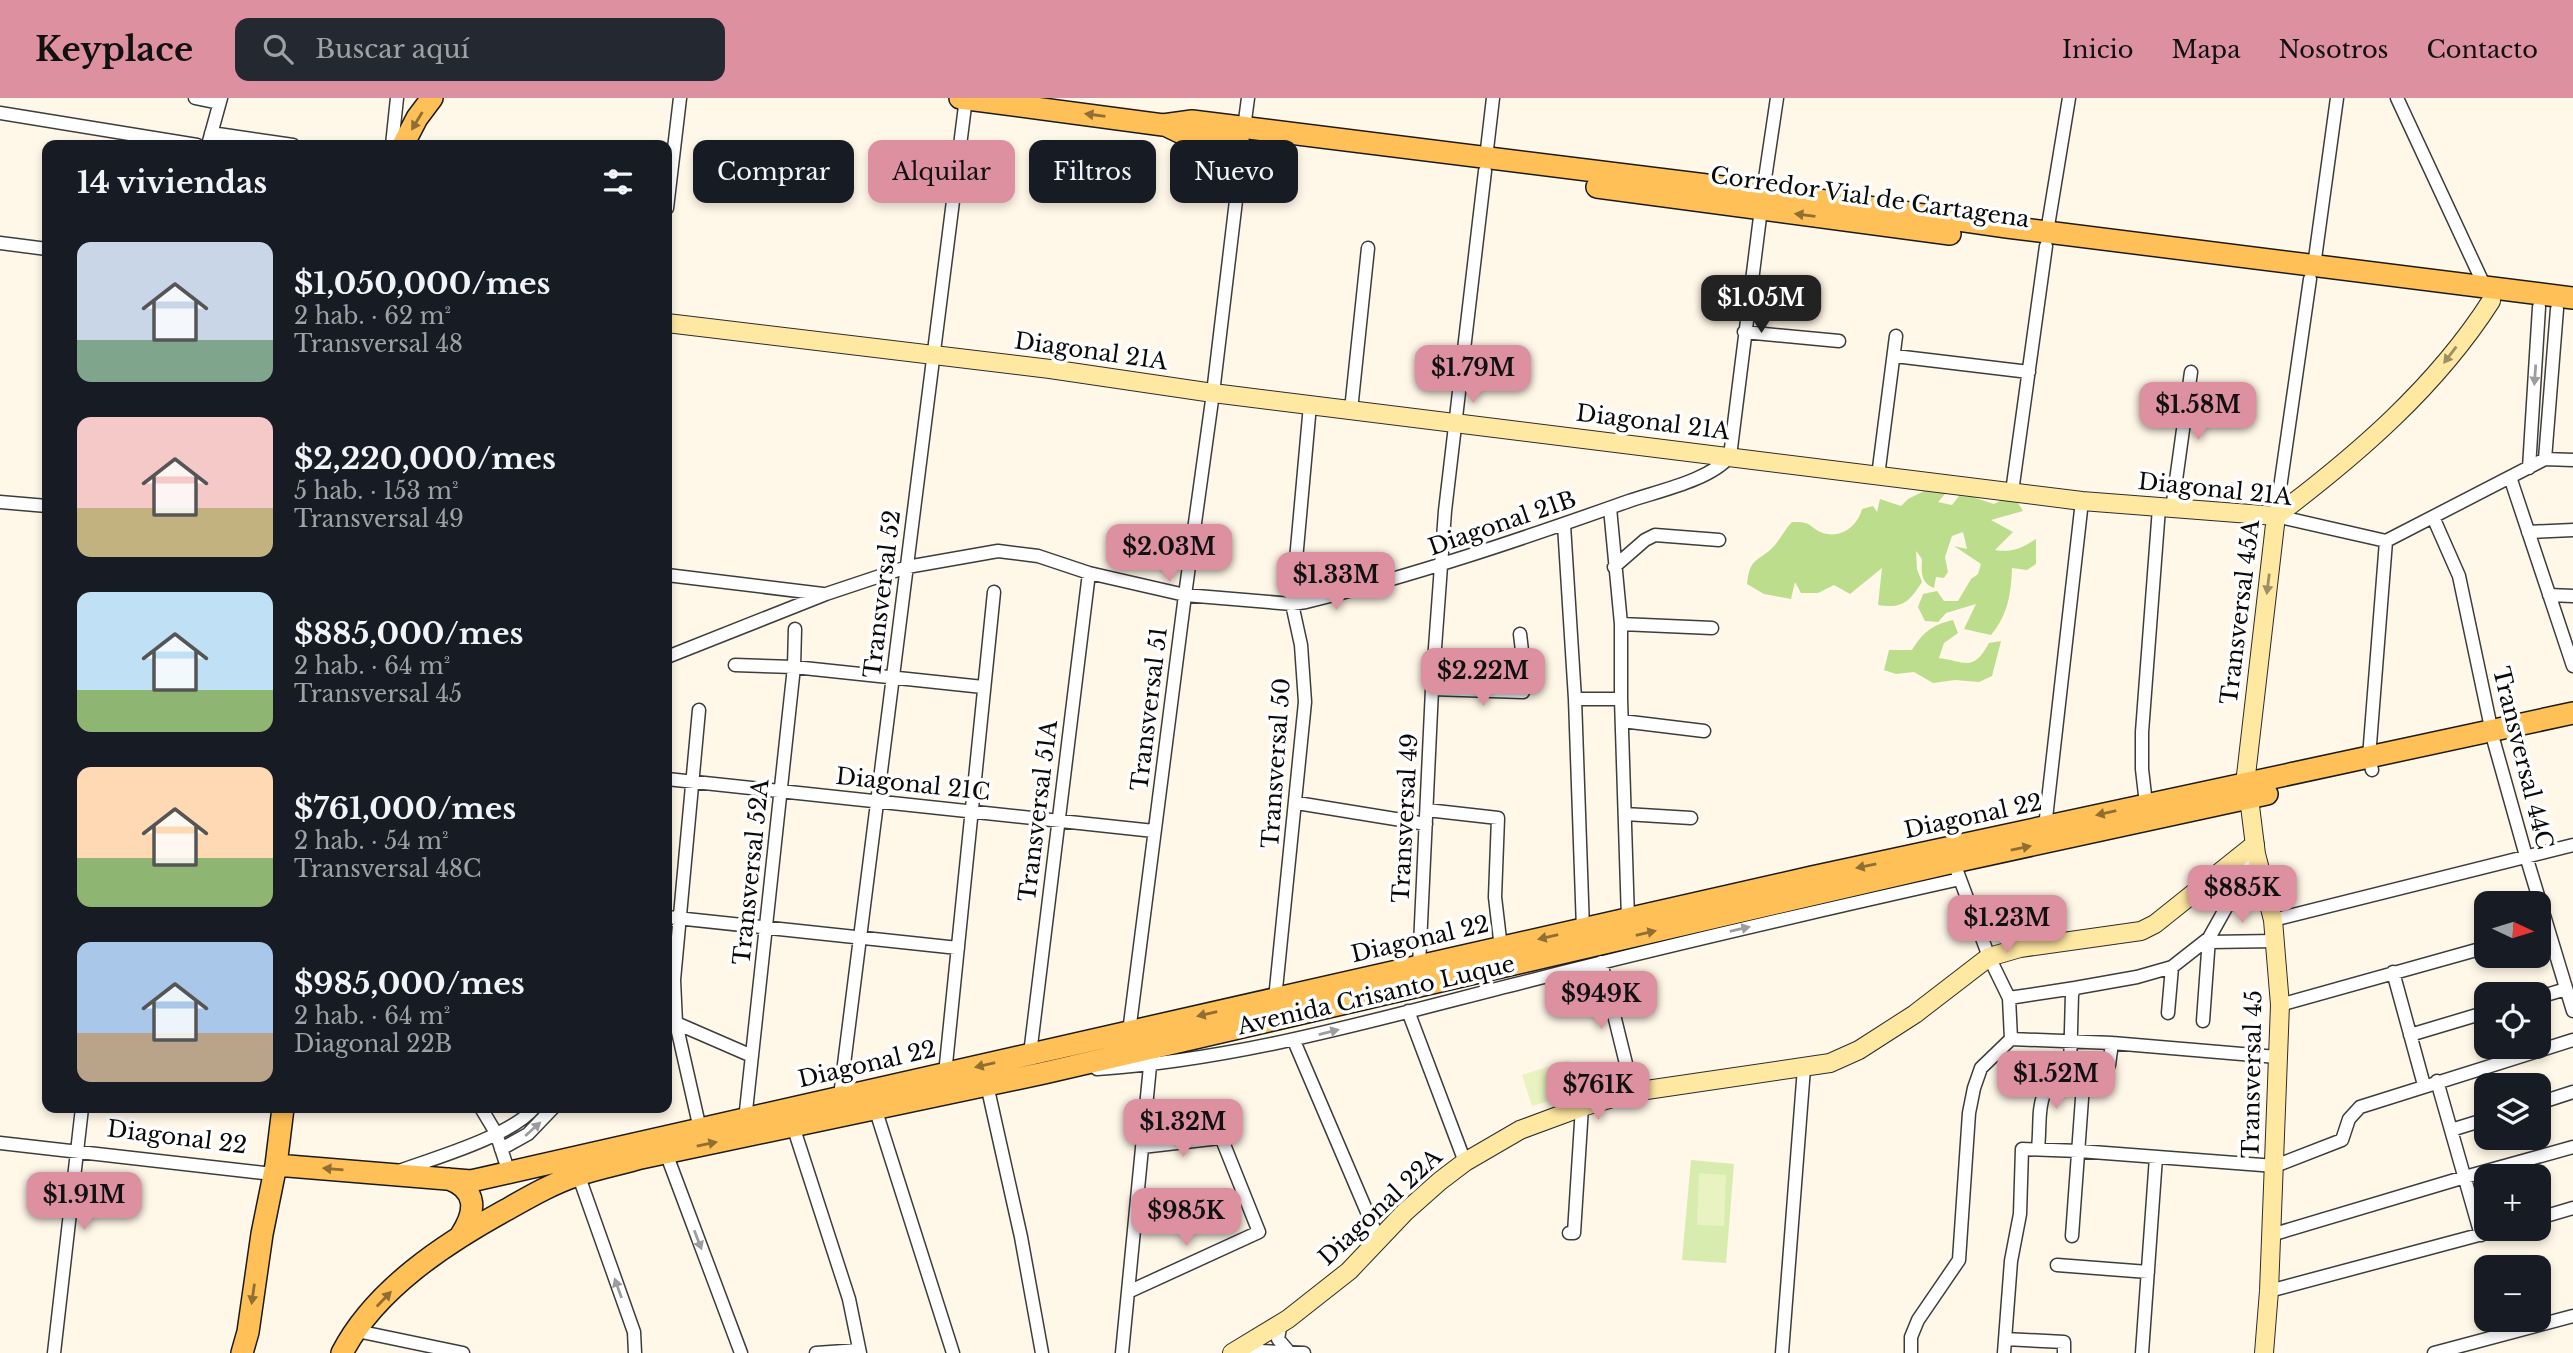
<!DOCTYPE html>
<html lang="es">
<meta charset="utf-8">
<style>
:root{--surface:#171b24;--page:#242831;--text:#f1f3f6;--muted:#9ea1a6;--accent:#dd90a0}
body{margin:0;font-family:"Libre Baskerville",serif;background:var(--page);color:var(--text);height:100vh;display:flex;flex-direction:column;font-size:26px;white-space:nowrap}
*{box-sizing:border-box;margin:0}
p{font-size:23px;color:var(--muted)}
.icon{flex:none;width:38px;height:38px;fill:none;stroke:currentColor;stroke-width:2;stroke-linecap:round;stroke-linejoin:round}
.map{position:relative;flex:1;overflow:hidden}
.details{position:absolute;left:42px;top:42px;width:630px;height:973px;display:flex;flex-direction:column;background:var(--surface);border-radius:14px;box-shadow:0 4px 10px #0003}
.details>*{flex:none}
.banner{position:absolute;left:693px;top:42px;width:665px;height:63px;display:flex;gap:14px}
.needle{width:46px;rotate:94deg}
.tools{position:absolute;left:2474px;top:793px;display:grid;gap:14px}
.tools a{display:grid;place-items:center;width:77px;height:77px;border-radius:14px;background:var(--surface);box-shadow:0 4px 10px #0003;font-size:35px}
.price{position:absolute;translate:-50% -60px;padding:0 16px;border-radius:14px;background:var(--accent);color:#111;font-size:23px;line-height:46px;filter:drop-shadow(0 2px 4px #0008)}
.price::after{content:'';position:absolute;left:50%;top:42px;width:21px;height:16px;margin-left:-10px;background:inherit;clip-path:polygon(0 0,100% 0,50% 100%)}
.price.on{background:#222;color:#fff}
ul{padding:0;list-style:none}
li{display:flex;align-items:center;gap:21px;height:175px;padding:0 35px}
li span{display:grid;place-items:center;flex:none;width:196px;height:140px;border-radius:14px;color:#555}
li>.icon{margin-inline-start:auto}
span .icon{width:84px;height:84px;fill:#fffc;stroke-width:1}
li b{font-size:30px}
h2{display:flex;justify-content:space-between;align-items:center;height:84px;padding:0 35px;font-size:30px}
.tag{padding:0 24px;border-radius:14px;background:var(--surface);box-shadow:0 4px 10px #0003;font-size:24px;line-height:63px}
.tag.on{background:var(--accent);color:#111}
header{display:flex;align-items:center;gap:42px;box-sizing:border-box;height:98px;padding:0 35px;background:var(--accent);color:#111}
header strong{font-size:33px}
nav{display:flex;gap:38px;margin-inline-start:auto;font-size:24px}
.search{width:490px;height:63px;background:var(--page);display:flex;align-items:center;gap:18px;box-sizing:border-box;padding:0 24px;border-radius:14px;color:var(--muted);font-size:26px}
.map>svg:first-child{display:block}
.green{fill:#d7ecae}
.forest{fill:#bcde8c}
.pitch{fill:#e8f3c1}
.lines{fill:none;stroke-linecap:round;stroke-linejoin:round}
.street-casing{stroke:#3d3d3d;stroke-width:15}
.secondary-casing{stroke:#2c2c2c;stroke-width:20}
.primary-casing{stroke:#1b1b1b;stroke-width:24}
.street{stroke:#fff;stroke-width:12}
.secondary{stroke:#ffe8a2;stroke-width:18}
.primary{stroke:#ffc057;stroke-width:21}
.oneway{fill:#916e34}
.oneway2{fill:#9d8f65}
.oneway3{fill:#9d9d9d}
.labels{text-anchor:middle;dominant-baseline:central;stroke-width:7;stroke-linejoin:round;paint-order:stroke}
.street-label{font-size:23px;fill:#0a0a0a;stroke:#fff}
</style>
<header>
<strong>Keyplace</strong>
<div class="search"><svg class="icon" aria-label="search" viewBox="0 0 24 24"><circle cx="10" cy="10" r="6"/><path d="M15 15l6 6"/></svg>Buscar aquí</div>
<nav><a>Inicio</a><a>Mapa</a><a>Nosotros</a><a>Contacto</a></nav>
</header>
<div class="map">
<svg width="2573" height="1255" viewBox="0 0 2573 1255">
<rect width="100%" height="100%" fill="#fff7e7"/>
<!-- green -->
<path class="green" d="M1691,1062L1734,1066L1726,1165L1682,1162Z"/>
<!-- forest -->
<path class="forest" d="M1932,389H1941L1945,396L1938,404L1952,407L1959,398L1972,399L1994,406L2002,402L2018,405L2023,413L1991,422L2013,434L1995,452C2012,455 2022,450 2036,441V466L2027,472L2012,470C2011,496 2008,517 1991,537L1964,531L1976,506L1946,515L1938,524L1925,523L1918,509L1923,496L1937,493L1944,503H1958L1971,481L1978,476L1981,466L1954,448L1967,451L1963,434L1952,438L1945,459L1948,474L1944,480L1936,479L1934,490C1921,485 1921,474 1922,461L1916,453L1917,471L1922,484C1909,504 1903,511 1878,507L1882,470L1850,496L1834,487L1818,495H1801L1795,484L1791,501L1764,496L1747,486C1750,457 1759,465 1775,447C1781,440 1785,431 1792,424C1813,423 1808,429 1823,435C1842,441 1858,427 1862,411L1873,408L1877,414L1880,401L1901,408L1908,401Z
M1953,522L1958,535L1944,545L1939,560C1967,564 1973,574 1989,545L2001,543L1992,578L1979,584L1955,582L1933,585L1914,574L1896,576L1884,572L1889,552H1912C1923,534 1932,527 1953,522Z"/>
<!-- pitch -->
<path class="pitch" d="M1569,962L1579,994L1532,1008L1522,977Z
M1699,1075L1726,1077L1724,1128L1697,1127Z"/>
<g class="lines">
<defs>
<path id="street" d="M195,0L219,5
M2397,0L2485,189
M0,15L197,47
M1244,30L1248,0
M211,35L293,47
M208,47L221,0
M392,47L397,0
M1486,60L1493,0
M1763,94L1777,0
M667,110L680,0
M2047,134L2069,0
M0,145L47,151
M2314,168L2337,0
M2310,181L2276,418L2386,443L2545,361L2573,362
M1744,234L1839,243
M1895,258L2029,274
M1351,312L1368,150
M2545,361L2557,211
M2529,370L2539,209
M1878,378L1896,238
M2510,379L2573,568
M2012,394L2046,148
M0,404L47,408
M1610,410L1621,526V601L1628,821
M2172,411L2191,274
M2433,419L2459,478L2494,644L2526,758L2573,913
M1564,427L1575,601L1583,831
M2528,434L2573,432
M1614,469L1645,442L1655,437L1719,442
M667,477L823,496
M2549,497L2573,498
M1621,526L1712,530
M667,559L826,496L907,469L998,453L1038,458L1089,475L1185,497L1292,506L1306,504C1416,477 1522,441 1629,403C1658,393 1711,382 1730,358L1761,111
M735,567L794,569L983,589
M1432,591L1523,594L1526,587L1520,536
M1575,601H1621
M699,612L674,882L676,925L700,1031
M1622,623L1704,633
M2372,672L2369,659L2386,443
M667,681L1154,733
M1297,705L1426,726
M2146,706L2142,671V634L2159,410
M1427,712L1498,720L1495,799L1501,850
M1625,716L1691,720
M2045,729L2082,403
M1957,773L1989,859L2009,900L2011,941
M667,819L958,850
M2273,822L2573,747
M2209,844L2276,843
M1601,864L1633,994
M1419,868L1432,591L1445,413L1485,73
M2393,874L2424,987
M2539,899L2566,891
M2009,900L2075,890
M1275,901L1305,604L1301,547L1292,506L1310,307
M2280,907L2487,849
M1408,913L1465,1064
M2168,915L2172,869
M2203,923L2209,840
M676,925L752,958
M1129,934L1185,497L1213,295L1243,44
M2410,937L2487,914
M1294,943L1379,1142
M1030,956L1089,475
M2109,967L2112,945
M1097,971C1245,961 1388,918 1532,882C1674,846 1817,813 1960,781
M945,976L994,494
M2437,983L2481,1137
M987,987L1021,1139L1042,1255
M840,998L966,0
M2539,1005L2573,994
M481,1010L496,1035L509,1075
M875,1010L953,1255
M745,1022L794,569L795,531
M793,1028L849,1201L860,1255
M2451,1032L2487,1021
M0,1045L264,1075
M501,1051L528,1036L553,1010
M2038,1051C2042,1011 2032,995 2070,969
M666,1055L741,1255
M399,1073C435,1060 511,1038 534,1010
M578,1076L634,1234L635,1255
M2539,1120L2573,1110
M1569,1135H1574L1582,1009
M2271,1137L2465,1079L2573,1049
M2072,1138L2084,973L2081,969H2070L2072,896L2075,890L2137,879L2172,869L2209,840L2256,756
M2057,1167L2148,1174
M2269,1193L2505,1130
M1128,1194L1259,1134L1223,1044L1220,1040L1142,1049
M1286,1223L1280,1230L1278,1241L1289,1254
M357,1233L463,1255
M2005,1241L2064,1244V1255
M1238,1252L1304,1255
M54,1255L82,1010
M816,1255L859,1252
M1122,1255L1150,968
M1782,1255L1804,970
M1911,1255V1239L1918,1222L1959,1162L1969,1015L1974,990L1981,970L2011,941L2112,945L2277,959
M2004,1255L2011,1163L2020,1116L2022,1051L2079,1053L2275,1068L2342,1042L2349,1021L2360,1009L2573,942
M2142,1255L2156,1059
M2434,1255L2573,1218"/>
<path id="secondary" d="M667,225L1050,271L1213,295L2082,403L2276,418
M2276,418C2357,357 2436,289 2491,203
M2245,686L2276,418
M2249,700L2256,756L2273,822L2280,907L2269,1193L2264,1255
M1232,1255L1288,1221L1349,1173L1405,1114L1440,1083L1465,1064L1520,1032L1582,1009L1633,994L1830,965L1859,952L1915,916L1989,859L2020,850L2141,833L2155,826L2255,746"/>
<path id="primary" d="M960,0L1163,27L1192,23L1763,94L2007,129L2573,200
M1165,27L1190,39L1238,44
M403,47L417,20L432,0
M1597,89L1950,136
M276,1067L471,1083L1812,779L2573,615
M449,1081C478,1092 476,1114 461,1137
M242,1255L248,1234L262,1136L276,1067L283,1010
M342,1255C375,1191 446,1145 506,1112C529,1099 553,1085 578,1077C599,1070 620,1066 641,1060L1044,975L1954,764L2267,696"/>
</defs>
<!-- street casing -->
<use href="#street" class="street-casing"/>
<!-- secondary casing -->
<use href="#secondary" class="secondary-casing"/>
<!-- primary casing -->
<use href="#primary" class="primary-casing"/>
<!-- street -->
<use href="#street" class="street"/>
<!-- secondary -->
<use href="#secondary" class="secondary"/>
<!-- primary -->
<use href="#primary" class="primary"/>
</g>
<!-- one-way arrows -->
<defs><path id="oneway-solid" d="M-6-.8H1V-3.2L6.5 0L1 3.2V.8H-6Z" transform="scale(1.75)"/></defs>
<g class="oneway">
<use href="#oneway-solid" transform="translate(1095 17) rotate(-172)"/>
<use href="#oneway-solid" transform="translate(417 23) rotate(121)"/>
<use href="#oneway-solid" transform="translate(1805 117) rotate(-173)"/>
<use href="#oneway-solid" transform="translate(2106 715) rotate(167)"/>
<use href="#oneway-solid" transform="translate(2021 750) rotate(-12)"/>
<use href="#oneway-solid" transform="translate(1866 768) rotate(168)"/>
<use href="#oneway-solid" transform="translate(1646 835) rotate(-13)"/>
<use href="#oneway-solid" transform="translate(1548 839) rotate(167)"/>
<use href="#oneway-solid" transform="translate(1207 916) rotate(167)"/>
<use href="#oneway-solid" transform="translate(985 967) rotate(167)"/>
<use href="#oneway-solid" transform="translate(707 1046) rotate(-12)"/>
<use href="#oneway-solid" transform="translate(333 1071) rotate(-175)"/>
<use href="#oneway-solid" transform="translate(253 1196) rotate(98)"/>
<use href="#oneway-solid" transform="translate(384 1201) rotate(-46)"/>
</g>
<g class="oneway2">
<use href="#oneway-solid" transform="translate(2450 257) rotate(127)"/>
<use href="#oneway-solid" transform="translate(2268 486) rotate(97)"/>
</g>
<g class="oneway3">
<use href="#oneway-solid" transform="translate(2535 277) rotate(94)"/>
<use href="#oneway-solid" transform="translate(1740 831) rotate(-13)"/>
<use href="#oneway-solid" transform="translate(1329 934) rotate(-14)"/>
<use href="#oneway-solid" transform="translate(533 1031) rotate(-42)"/>
<use href="#oneway-solid" transform="translate(698 1142) rotate(69)"/>
<use href="#oneway-solid" transform="translate(618 1190) rotate(-110)"/>
</g>
<g class="labels">
<!-- street labels -->
<g class="street-label">
<text transform="translate(1870 99) rotate(8)">Corredor Vial de Cartagena</text>
<text transform="translate(1091 253) rotate(8)">Diagonal 21A</text>
<text transform="translate(1653 324) rotate(7)">Diagonal 21A</text>
<text transform="translate(2215 391) rotate(6)">Diagonal 21A</text>
<text transform="translate(1502 425) rotate(-19)">Diagonal 21B</text>
<text transform="translate(882 496) rotate(-83)">Transversal 52</text>
<text transform="translate(2240 514) rotate(-83)">Transversal 45A</text>
<text transform="translate(1149 611) rotate(-83)">Transversal 51</text>
<text transform="translate(2523 660) rotate(76)">Transversal 44C</text>
<text transform="translate(1276 665) rotate(-86)">Transversal 50</text>
<text transform="translate(913 686) rotate(6)">Diagonal 21C</text>
<text transform="translate(1038 713) rotate(-83)">Transversal 51A</text>
<text transform="translate(1973 718) rotate(-12)">Diagonal 22</text>
<text transform="translate(1405 720) rotate(-87)">Transversal 49</text>
<text transform="translate(751 774) rotate(-84)">Transversal 52A</text>
<text transform="translate(1420 841) rotate(-13)">Diagonal 22</text>
<text transform="translate(1376 897) rotate(-13)">Avenida Crisanto Luque</text>
<text transform="translate(867 966) rotate(-13)">Diagonal 22</text>
<text transform="translate(2252 976) rotate(-89)">Transversal 45</text>
<text transform="translate(177 1039) rotate(7)">Diagonal 22</text>
<text transform="translate(1380 1109) rotate(-43)">Diagonal 22A</text>
</g>
</g>
</svg>
<div class="tools">
<a><svg class="needle" viewBox="-14 -14 28 28"><path d="M0-13l5 13h-10z" fill="#e53935"/><path d="M0 13l5-13h-10z" fill="#9ea1a6"/></svg></a>
<a><svg class="icon" aria-label="locate" viewBox="0 0 24 24"><circle cx="12" cy="12" r="6"/><path d="M12 2v4M12 18v4M2 12h4M18 12h4"/></svg></a>
<a><svg class="icon" aria-label="layers" viewBox="0 0 24 24"><path d="M12 4l9 5-9 5-9-5zM3 14l9 5 9-5"/></svg></a>
<a>+</a>
<a>−</a>
</div>
<b class="price on" style="left:1761px;top:237px">$1.05M</b>
<b class="price" style="left:1473px;top:307px">$1.79M</b>
<b class="price" style="left:2198px;top:344px">$1.58M</b>
<b class="price" style="left:1169px;top:486px">$2.03M</b>
<b class="price" style="left:1336px;top:514px">$1.33M</b>
<b class="price" style="left:1483px;top:610px">$2.22M</b>
<b class="price" style="left:2242px;top:827px">$885K</b>
<b class="price" style="left:2007px;top:857px">$1.23M</b>
<b class="price" style="left:1601px;top:933px">$949K</b>
<b class="price" style="left:2056px;top:1013px">$1.52M</b>
<b class="price" style="left:1598px;top:1024px">$761K</b>
<b class="price" style="left:1183px;top:1061px">$1.32M</b>
<b class="price" style="left:84px;top:1134px">$1.91M</b>
<b class="price" style="left:1186px;top:1150px">$985K</b>
<div class="banner">
<a class="tag">Comprar</a>
<a class="tag on">Alquilar</a>
<a class="tag">Filtros</a>
<a class="tag">Nuevo</a>
</div>
<section class="details">
<h2>14 viviendas<svg class="icon" aria-label="filters" viewBox="0 0 24 24"><path d="M4 7h16M4 17h16"/><circle cx="9" cy="7" r="2"/><circle cx="15" cy="17" r="2"/></svg></h2>
<ul>
<li><span style="background:linear-gradient(#c9d6e8 70%,#7fa58c 0)"><svg class="icon" aria-label="home" viewBox="0 0 24 24"><path d="M3 11l9-7 9 7M6 9v11h12V9"/></svg></span><div><b>$1,050,000/mes</b><p>2 hab. · 62 m²</p><p>Transversal 48</p></div></li>
<li><span style="background:linear-gradient(#f6c9c9 65%,#c2b280 0)"><svg class="icon" aria-label="home" viewBox="0 0 24 24"><path d="M3 11l9-7 9 7M6 9v11h12V9"/></svg></span><div><b>$2,220,000/mes</b><p>5 hab. · 153 m²</p><p>Transversal 49</p></div></li>
<li><span style="background:linear-gradient(#bfe0f5 70%,#8fb573 0)"><svg class="icon" aria-label="home" viewBox="0 0 24 24"><path d="M3 11l9-7 9 7M6 9v11h12V9"/></svg></span><div><b>$885,000/mes</b><p>2 hab. · 64 m²</p><p>Transversal 45</p></div></li>
<li><span style="background:linear-gradient(#ffd9b3 65%,#8fb573 0)"><svg class="icon" aria-label="home" viewBox="0 0 24 24"><path d="M3 11l9-7 9 7M6 9v11h12V9"/></svg></span><div><b>$761,000/mes</b><p>2 hab. · 54 m²</p><p>Transversal 48C</p></div></li>
<li><span style="background:linear-gradient(#a9c7e8 65%,#b9a48a 0)"><svg class="icon" aria-label="home" viewBox="0 0 24 24"><path d="M3 11l9-7 9 7M6 9v11h12V9"/></svg></span><div><b>$985,000/mes</b><p>2 hab. · 64 m²</p><p>Diagonal 22B</p></div></li>
</ul>
</section>
</div>
